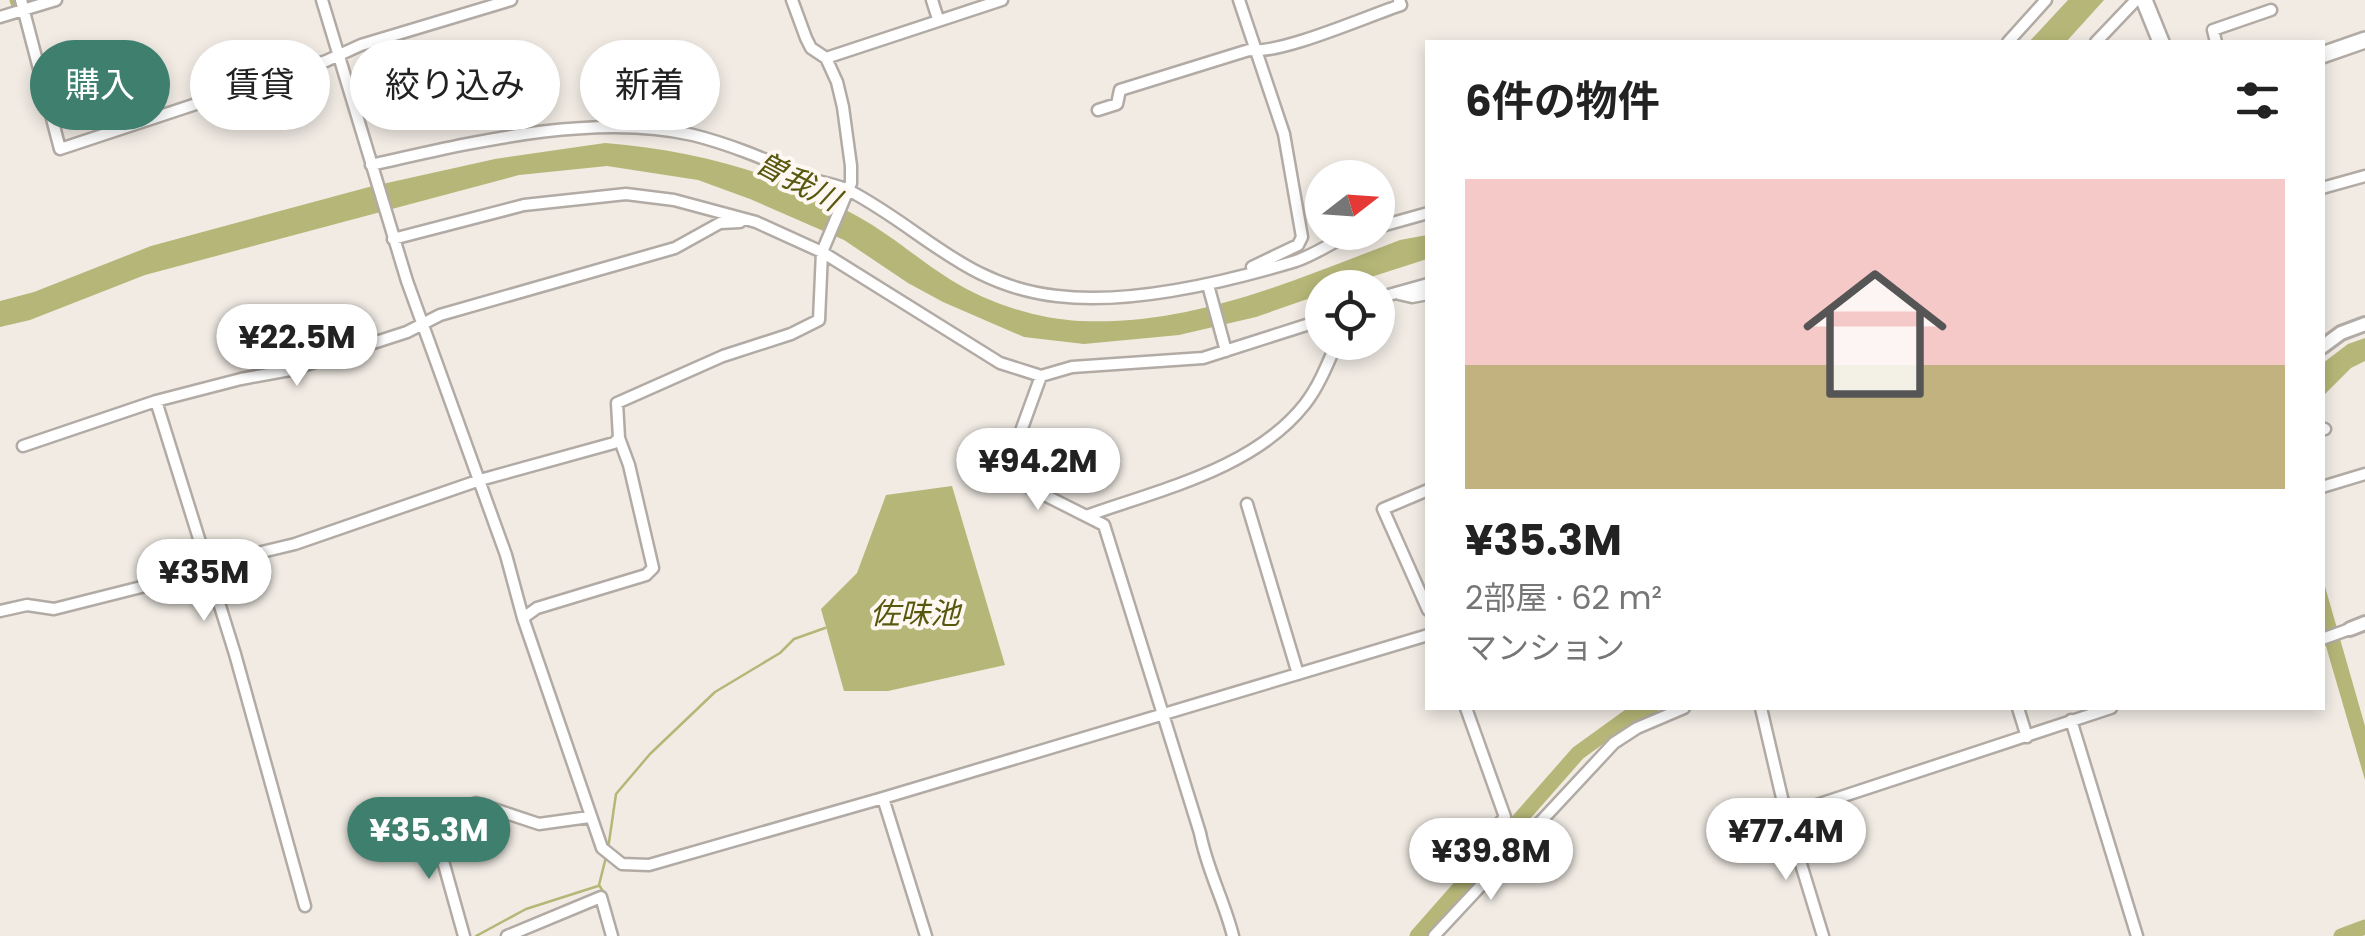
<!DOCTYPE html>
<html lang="ja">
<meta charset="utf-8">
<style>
:root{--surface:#fff;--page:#f2f2f2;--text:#222;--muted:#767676;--line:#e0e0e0;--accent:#3f7f6d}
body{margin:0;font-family:Poppins,"Noto Sans JP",sans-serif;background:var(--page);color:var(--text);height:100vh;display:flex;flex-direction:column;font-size:38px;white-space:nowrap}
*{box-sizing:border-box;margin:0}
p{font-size:32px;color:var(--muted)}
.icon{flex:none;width:55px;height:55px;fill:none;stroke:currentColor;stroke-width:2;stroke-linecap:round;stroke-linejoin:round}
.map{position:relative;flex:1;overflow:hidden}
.side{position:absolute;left:1425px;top:40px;width:900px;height:670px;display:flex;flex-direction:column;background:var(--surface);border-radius:0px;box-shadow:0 5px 15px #0003}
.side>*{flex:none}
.banner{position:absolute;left:30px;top:40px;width:950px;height:90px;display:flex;gap:20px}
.needle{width:65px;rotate:73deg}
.tools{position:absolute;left:1305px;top:160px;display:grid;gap:20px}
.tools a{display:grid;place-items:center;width:90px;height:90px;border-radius:50%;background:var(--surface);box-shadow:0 5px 15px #0003;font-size:50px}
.price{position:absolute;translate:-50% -85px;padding:0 22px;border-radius:35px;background:#fff;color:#222;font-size:32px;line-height:65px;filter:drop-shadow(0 2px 5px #0008)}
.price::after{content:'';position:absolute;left:50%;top:60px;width:30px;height:22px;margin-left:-15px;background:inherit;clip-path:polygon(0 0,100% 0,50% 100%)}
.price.active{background:var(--accent);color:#fff}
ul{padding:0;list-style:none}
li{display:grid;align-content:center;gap:20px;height:530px;padding:0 40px}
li+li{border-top:2px solid var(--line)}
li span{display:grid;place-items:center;height:310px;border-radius:0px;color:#555}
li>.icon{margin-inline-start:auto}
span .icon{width:180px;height:180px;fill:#fffc;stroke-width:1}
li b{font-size:42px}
h2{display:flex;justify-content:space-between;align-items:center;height:120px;padding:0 40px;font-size:42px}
.pill{padding:0 35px;border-radius:45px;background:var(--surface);box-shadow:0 5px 15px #0003;font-size:35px;line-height:90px}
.pill.active{background:var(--accent);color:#fff}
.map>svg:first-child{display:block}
.water{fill:#b5b677}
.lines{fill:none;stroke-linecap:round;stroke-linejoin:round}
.stream{stroke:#b5b677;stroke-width:2.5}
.river{stroke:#b5b677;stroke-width:15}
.minor-casing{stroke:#b2aba5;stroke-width:15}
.tertiary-casing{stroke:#b2aba5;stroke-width:18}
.secondary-casing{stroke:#b2aba5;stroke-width:20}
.minor{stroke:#fff;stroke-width:10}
.tertiary{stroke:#fff;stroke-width:12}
.secondary{stroke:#fff;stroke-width:15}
.labels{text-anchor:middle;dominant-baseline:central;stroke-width:8;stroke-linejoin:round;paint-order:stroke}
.water-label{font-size:30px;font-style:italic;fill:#59580f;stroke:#fff8f2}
</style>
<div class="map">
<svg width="2365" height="936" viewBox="0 0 2365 936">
<rect width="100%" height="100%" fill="#f1ebe4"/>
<!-- water -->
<path class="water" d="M2068,0H2104L2066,42H2029Z
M605,143C695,150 777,173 857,216C890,234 919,260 951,280C988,303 1036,319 1080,321C1193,326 1297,279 1400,240L1427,235V259L1340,287L1322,288V294L1256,317L1179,335L1084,344L1024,337L943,302L908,283L844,240L750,199L698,180L607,166L519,175L145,275L30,320L0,327V301L34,292L151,246L369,187L495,159Z
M2365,338V361L2351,368L2323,396V363L2348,344Z
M952,486L1005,665L888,691H844L821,609L857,573L886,495Z
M2322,576L2365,726V780L2323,636Z"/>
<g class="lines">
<!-- stream -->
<path class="stream" d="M608,849L616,794L650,754L715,692L780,653L794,639L825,628
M606,896L599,885L606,857
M476,936L526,909L598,886"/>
<!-- river -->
<path class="river" d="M17,0L19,5L35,0
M1417,936L1578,753L1632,714L1651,708
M2341,936L2365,927"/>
<defs>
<path id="minor" d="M21,0L60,149L326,61L361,45L511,0
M322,0L407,281L506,555L523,618L602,848L622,864L649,865L883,798L926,936
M932,0L938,19
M1239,0L1284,134L1302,237L1298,245L1252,267
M0,17L56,0
M2008,42L2046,0
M2096,42L2136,0
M2216,42L2213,30L2271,10
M826,58L1002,0
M1098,110L1117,104L1120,90L1249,50C1280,55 1367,16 1401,5L1399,0
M371,165C470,143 592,112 693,135C733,145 769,161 807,177C820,183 837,184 850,191C924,230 966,286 1057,296C1130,305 1226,282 1296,261C1317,254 1336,239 1357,232
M2322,188L2365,176
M1378,227L1428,213
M393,239L524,205L626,194L674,200L756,222L822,252L1000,363L1041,376L1072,367L1203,358L1322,320
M1208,285L1226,351
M1399,294L1412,297L1428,294
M1378,298L1428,284
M1041,376L1005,475L1104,525L1200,833C1207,870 1224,900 1233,936
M156,401L235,654L305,906
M2322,428L2325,429
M23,446L156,401L241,379L290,370L407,332L440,315L675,248L720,223L740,222
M2322,487L2365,474
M1428,490L1383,509L1428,610
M1247,504L1298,674
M1089,515C1162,489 1255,468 1305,404C1319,386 1328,363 1337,342
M0,611L27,605L54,609L185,576L208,565L295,544L480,480L614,443L619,438
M523,618L537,608L646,575L653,568L629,465L619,438L617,403L723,356L791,334L819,320L822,252L851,183V166L843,107L837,82L826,58L811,48L806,38L792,0
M2322,639L2350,629
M1466,708L1505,817L1499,824L1520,843
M1761,708L1786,815L1823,936
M2018,708L2027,737
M2071,720L2137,936
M883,798L1428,635
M1786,815L2111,708
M464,936L431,818L476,803L539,824L589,817
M507,936L601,897L612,936
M1434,936L1614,743L1637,728L1684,708"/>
<path id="tertiary" d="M2322,347L2341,333L2365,324
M2350,629L2365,623"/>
<path id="secondary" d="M2144,0L2161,42
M2322,55L2365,40"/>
</defs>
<!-- minor casing -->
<use href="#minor" class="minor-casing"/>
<!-- tertiary casing -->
<use href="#tertiary" class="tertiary-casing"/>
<!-- secondary casing -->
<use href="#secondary" class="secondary-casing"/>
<!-- minor -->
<use href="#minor" class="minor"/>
<!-- tertiary -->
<use href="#tertiary" class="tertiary"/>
<!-- secondary -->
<use href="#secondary" class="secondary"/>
</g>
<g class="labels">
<!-- water labels -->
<g class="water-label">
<text transform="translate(798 181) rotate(28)">曽我川</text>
<text x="915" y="613">佐味池</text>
</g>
</g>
</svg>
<div class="tools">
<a><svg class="needle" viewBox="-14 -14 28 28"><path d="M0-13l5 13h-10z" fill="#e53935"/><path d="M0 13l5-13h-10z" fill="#767676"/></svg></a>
<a><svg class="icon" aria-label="locate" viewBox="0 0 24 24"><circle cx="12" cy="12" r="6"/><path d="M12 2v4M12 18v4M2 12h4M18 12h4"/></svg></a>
</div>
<b class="price" style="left:297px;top:389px">¥22.5M</b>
<b class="price" style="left:1038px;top:513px">¥94.2M</b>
<b class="price" style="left:204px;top:624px">¥35M</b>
<b class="price active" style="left:429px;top:882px">¥35.3M</b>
<b class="price" style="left:1786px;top:883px">¥77.4M</b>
<b class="price" style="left:1491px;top:903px">¥39.8M</b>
<div class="banner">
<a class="pill active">購入</a>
<a class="pill">賃貸</a>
<a class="pill">絞り込み</a>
<a class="pill">新着</a>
</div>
<section class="side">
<h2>6件の物件<svg class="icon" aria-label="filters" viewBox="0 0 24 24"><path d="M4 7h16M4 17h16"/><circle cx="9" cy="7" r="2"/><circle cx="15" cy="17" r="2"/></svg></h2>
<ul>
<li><span style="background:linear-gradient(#f6c9c9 60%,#c2b280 0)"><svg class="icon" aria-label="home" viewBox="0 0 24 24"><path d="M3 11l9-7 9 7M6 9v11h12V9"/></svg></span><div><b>¥35.3M</b><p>2部屋 · 62 m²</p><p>マンション</p></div></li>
</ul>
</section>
</div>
